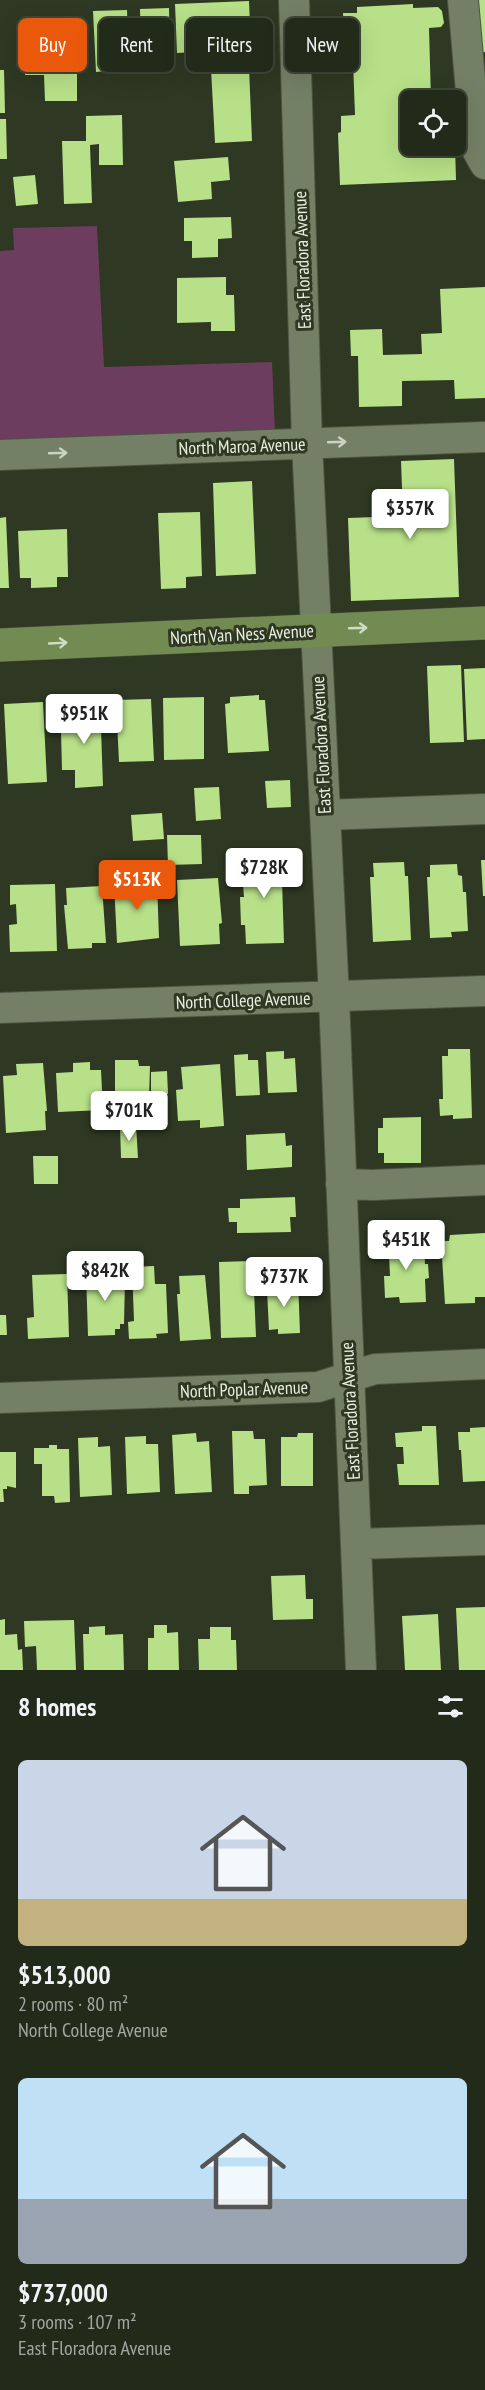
<!DOCTYPE html>
<meta charset="utf-8">
<style>
:root{--surface:#222a1a;--page:#2e3627;--text:#f1f3f6;--muted:#a2a7a2;--line:#3f4639;--accent:#ea580c}
body{margin:0;font-family:"PT Sans Narrow",sans-serif;background:var(--page);color:var(--text);height:100vh;display:flex;flex-direction:column;font-size:22px;white-space:nowrap}
*{box-sizing:border-box;margin:0}
p{font-size:20px;color:var(--muted)}
.icon{flex:none;width:33px;height:33px;fill:none;stroke:currentColor;stroke-width:2;stroke-linecap:round;stroke-linejoin:round}
.map{position:relative;height:1670px;overflow:hidden}
.side{display:flex;flex-direction:column;background:var(--surface);flex:1}
.side>*{flex:none}
.guide{position:absolute;left:18px;top:18px;width:450px;height:54px;display:flex;gap:12px}
.controls{position:absolute;left:400px;top:90px;display:grid;gap:12px}
.controls a{display:grid;place-items:center;width:66px;height:66px;border-radius:9px;background:var(--surface);box-shadow:0 6px 24px #0002,0 0 0 2px var(--line);font-size:30px}
.price{position:absolute;translate:-50% -51px;padding:0 14px;border-radius:6px;background:#fff;color:#222;font-size:20px;line-height:39px;filter:drop-shadow(0 2px 3px #0008)}
.price::after{content:'';position:absolute;left:50%;top:36px;width:18px;height:14px;margin-left:-9px;background:inherit;clip-path:polygon(0 0,100% 0,50% 100%)}
.price.current{background:var(--accent);color:#fff}
ul{padding:0;list-style:none}
li{display:grid;align-content:center;gap:12px;height:318px;padding:0 18px}
li span{display:grid;place-items:center;height:186px;border-radius:9px;color:#555}
li>.icon{margin-inline-start:auto}
span .icon{width:108px;height:108px;fill:#fffc;stroke-width:1}
li b{font-size:26px}
h2{display:flex;justify-content:space-between;align-items:center;height:72px;padding:0 18px;font-size:26px}
.chip{padding:0 21px;border-radius:9px;background:var(--surface);box-shadow:0 6px 24px #0002,0 0 0 2px var(--line);font-size:21px;line-height:54px}
.chip.current{background:var(--accent);color:#fff}
.map>svg:first-child{display:block}
.green{fill:#6d3d5f}
.building{fill:#b7e088}
.lines{fill:none;stroke-linecap:round;stroke-linejoin:round}
.minor-casing{stroke:#4d5542;stroke-width:32}
.major-casing{stroke:#4d5542;stroke-width:34}
.minor{stroke:#738066;stroke-width:30}
.major{stroke:#728b52;stroke-width:33}
.oneway{stroke:#cbd4c2}
.oneway2{stroke:#d0dcc4}
.labels{text-anchor:middle;dominant-baseline:central;stroke-width:6;stroke-linejoin:round;paint-order:stroke}
.street-label{font-size:18px;fill:#e8f0e1;stroke:#2e3822}
</style>
<div class="map">
<svg width="485" height="1670" viewBox="0 0 485 1670">
<rect width="100%" height="100%" fill="#2e3822"/>
<!-- green -->
<path class="green" d="M97,226L104,367L272,362L275,433L0,442V251L14,250L13,228Z"/>
<!-- building -->
<path class="building" d="M473,0H485V52L475,53Z
M249,1L251,49L177,53L175,4Z
M413,4V8L438,7L442,11L444,23L441,27L429,28L431,100H411V146H455L456,180L340,185L338,133L341,132V116L355,115L352,33L344,34L343,13H357V7Z
M169,8L170,59H141L140,9Z
M127,10L129,59L107,60V71L96,72L93,11Z
M25,24H77V101H45L44,75H25Z
M249,67L252,141L215,143L211,69Z
M0,70H4L5,113H0Z
M122,115L123,165H99V144L90,145L92,203L64,204L62,141H86V116Z
M0,119H6L7,159H0Z
M228,157L230,180L211,182L212,199L178,202L174,161Z
M35,175L38,204L16,206L13,177Z
M231,217L232,238L218,239V257L192,258V241H184V218Z
M226,277V295H234L235,331H211V322L177,323V278Z
M485,287V398L455,399L454,380L402,381V406L359,407L358,356H351L350,330L382,329L383,355L422,354L421,334L442,333L440,289Z
M454,459L459,597L351,601L348,518L403,516L401,461Z
M252,481L256,574L216,576L213,483Z
M200,512L202,576L186,577V588L161,589L158,513Z
M6,517L9,588H0V518Z
M67,529L68,577H57V587L31,588V578H20L18,531Z
M461,665L464,742L430,743L427,666Z
M485,668V739L467,740L464,669Z
M259,695V700H265L269,751L228,753L225,704L230,703V697Z
M204,697V759L164,760L163,698Z
M100,699L103,786L75,788V770H62L61,731L75,730L73,700Z
M151,699L154,761L119,762L116,700Z
M43,702L47,782L8,784L4,704Z
M290,780L291,807L267,808L265,781Z
M219,787L221,819L196,821L194,788Z
M162,813L164,839L133,841L131,815Z
M167,835H201L202,864L168,865Z
M281,849L284,943L246,944L245,925H241L240,897H244L243,884L256,883V877H250L249,851Z
M481,860H485V896H483Z
M404,862L405,876H408L411,940L373,942L370,877H374L373,863Z
M457,864L458,875L462,876L463,892H466L468,931L451,932L452,937L430,938L427,877H430V865Z
M218,878L222,923L219,924L220,944L180,946L177,880Z
M157,881L159,938L117,943L114,883Z
M55,884L57,951L10,952L9,925L17,924L16,904L10,905V885Z
M102,886L106,943H92V948L68,949L64,905H67L66,888Z
M448,1049H470L472,1118L453,1119V1115L440,1116L439,1099H443L442,1056H448Z
M284,1051V1059L295,1058L297,1092L268,1093L266,1052Z
M248,1054V1060H258L260,1095L236,1096L234,1055Z
M115,1060H138L139,1066H150L149,1098L115,1097Z
M90,1062V1070H101L103,1110L58,1112L56,1073L73,1072V1063Z
M43,1063L47,1111H45L46,1130L6,1133L3,1076L17,1075L16,1064Z
M220,1064L224,1126L200,1128V1120L178,1121L176,1090L183,1089L181,1067Z
M167,1071L168,1094H151V1072Z
M421,1117V1163H384V1153H378V1128H383V1118Z
M120,1125H136L138,1158H121Z
M285,1133L286,1146L292,1145V1167L247,1170L246,1135Z
M33,1156H58V1184H34Z
M295,1197L296,1217H290L291,1232L237,1233V1222H229L228,1208H240V1199Z
M388,1232H404V1245L424,1244L425,1264H428L429,1278L425,1279L426,1302L400,1303L399,1297L385,1298L384,1276H390Z
M485,1233V1297H475V1303L445,1304L441,1241H449L450,1235Z
M251,1261V1267H253L256,1337L221,1338L219,1262Z
M154,1266L155,1284H166L168,1333L156,1334L157,1338L129,1339L128,1322L134,1321L132,1267Z
M122,1271V1279H125L124,1324H120V1329H115V1335L88,1336L86,1272Z
M67,1274L69,1337L28,1339L27,1318L34,1317L32,1275Z
M205,1275L211,1339L180,1341L177,1294H180L179,1276Z
M298,1280L300,1333L278,1334V1329L269,1330L267,1290L281,1289V1281Z
M0,1315H6L7,1335H0Z
M422,1426H436L439,1485H399L397,1464H404L403,1447H396L395,1433L422,1431Z
M485,1427V1481L463,1482L461,1450H459L458,1432H470V1428Z
M232,1431H253L254,1439H265L267,1485L249,1486V1494H234Z
M196,1433L197,1442L209,1441L212,1492L175,1494L172,1435Z
M298,1433H313V1486H281V1437H297Z
M146,1436V1444H158L160,1492L127,1494L125,1437Z
M98,1437V1447L110,1446L112,1495L80,1497L78,1438Z
M49,1445H57V1449H69L70,1502L55,1503L54,1496H42V1464H34V1448H49Z
M0,1452H16V1488L7,1486V1489H3L4,1502H0Z
M305,1575L306,1599H313V1619L273,1620L271,1576Z
M485,1607V1670H459L456,1608Z
M438,1614L441,1670H405L402,1616Z
M5,1619V1635L17,1634L18,1650L22,1649L23,1670H0V1620Z
M74,1620L76,1670H37L36,1646L25,1647L24,1621Z
M154,1625H167V1633L178,1632L179,1670H148V1638H154Z
M105,1626V1635L123,1634L124,1670H84L83,1634H89V1627Z
M210,1627H231V1640H236L237,1670H199L198,1639H210Z"/>
<g class="lines">
<defs>
<path id="minor" d="M294,0L307,443L334,997L361,1670
M463,0L476,148L485,164
M0,455L485,437
M325,815L485,809
M0,1008L485,991
M341,1184L373,1185L485,1180
M0,1398L318,1387L375,1369L485,1364
M357,1544L485,1540"/>
<path id="major" d="M0,645L485,623"/>
</defs>
<!-- minor casing -->
<use href="#minor" class="minor-casing"/>
<!-- major casing -->
<use href="#major" class="major-casing"/>
<!-- minor -->
<use href="#minor" class="minor"/>
<!-- major -->
<use href="#major" class="major"/>
</g>
<!-- one-way arrows -->
<defs><path id="oneway-shaft" d="M-6 0H5M1.5-3L5.5 0L1.5 3" fill="none" stroke-width="1.6" stroke-linecap="round" stroke-linejoin="round" transform="scale(1.5)"/></defs>
<g class="oneway">
<use href="#oneway-shaft" transform="translate(337 442) rotate(-2)"/>
<use href="#oneway-shaft" transform="translate(58 453) rotate(-2)"/>
</g>
<g class="oneway2">
<use href="#oneway-shaft" transform="translate(358 628) rotate(-2)"/>
<use href="#oneway-shaft" transform="translate(58 643) rotate(-3)"/>
</g>
<g class="labels">
<!-- street labels -->
<g class="street-label">
<text transform="translate(302 260) rotate(-92)">East Floradora Avenue</text>
<text transform="translate(242 446) rotate(-2)">North Maroa Avenue</text>
<text transform="translate(242 634) rotate(-3)">North Van Ness Avenue</text>
<text transform="translate(321 745) rotate(-93)">East Floradora Avenue</text>
<text transform="translate(243 1000) rotate(-2)">North College Avenue</text>
<text transform="translate(244 1389) rotate(-2)">North Poplar Avenue</text>
<text transform="translate(350 1411) rotate(-93)">East Floradora Avenue</text>
</g>
</g>
</svg>
<div class="controls">
<a><svg class="icon" aria-label="locate" viewBox="0 0 24 24"><circle cx="12" cy="12" r="6"/><path d="M12 2v4M12 18v4M2 12h4M18 12h4"/></svg></a>
</div>
<b class="price" style="left:410px;top:540px">$357K</b>
<b class="price" style="left:84px;top:745px">$951K</b>
<b class="price" style="left:264px;top:899px">$728K</b>
<b class="price current" style="left:137px;top:911px">$513K</b>
<b class="price" style="left:129px;top:1142px">$701K</b>
<b class="price" style="left:406px;top:1271px">$451K</b>
<b class="price" style="left:105px;top:1302px">$842K</b>
<b class="price" style="left:284px;top:1308px">$737K</b>
<div class="guide">
<a class="chip current">Buy</a>
<a class="chip">Rent</a>
<a class="chip">Filters</a>
<a class="chip">New</a>
</div>
</div>
<section class="side">
<h2>8 homes<svg class="icon" aria-label="filters" viewBox="0 0 24 24"><path d="M4 7h16M4 17h16"/><circle cx="9" cy="7" r="2"/><circle cx="15" cy="17" r="2"/></svg></h2>
<ul>
<li><span style="background:linear-gradient(#c9d6e8 75%,#c2b280 0)"><svg class="icon" aria-label="home" viewBox="0 0 24 24"><path d="M3 11l9-7 9 7M6 9v11h12V9"/></svg></span><div><b>$513,000</b><p>2 rooms · 80 m²</p><p>North College Avenue</p></div></li>
<li><span style="background:linear-gradient(#bfe0f5 65%,#9aa5b1 0)"><svg class="icon" aria-label="home" viewBox="0 0 24 24"><path d="M3 11l9-7 9 7M6 9v11h12V9"/></svg></span><div><b>$737,000</b><p>3 rooms · 107 m²</p><p>East Floradora Avenue</p></div></li>
</ul>
</section>
